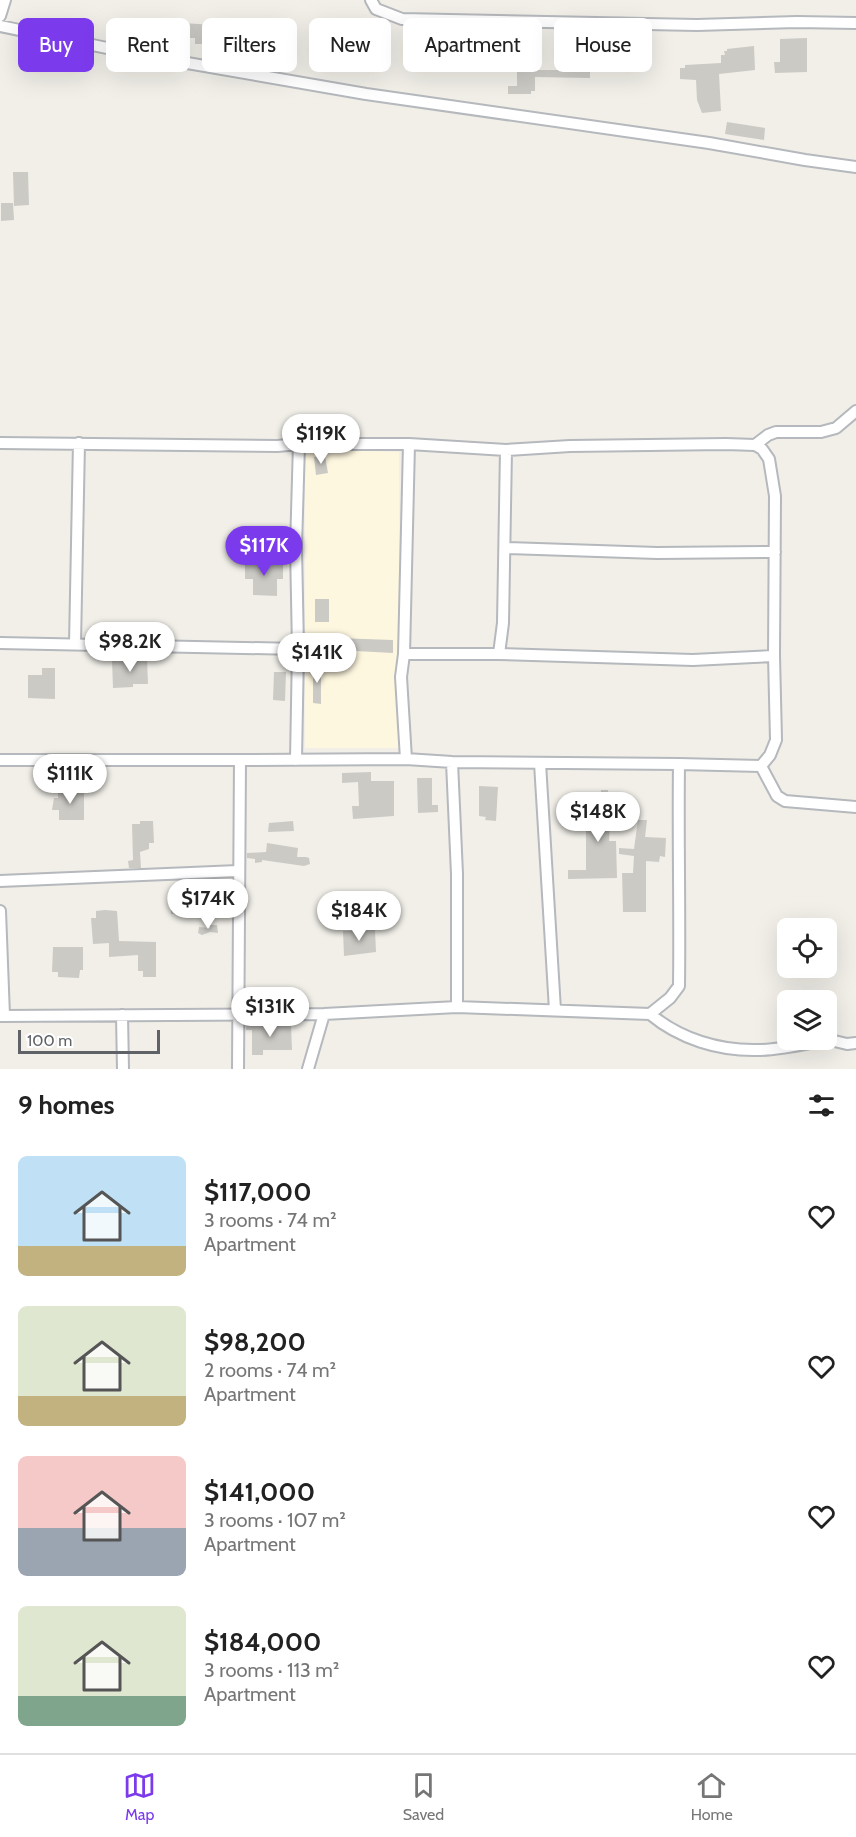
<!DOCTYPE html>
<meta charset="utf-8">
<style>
:root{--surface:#fff;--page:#f2f2f2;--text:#222;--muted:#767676;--line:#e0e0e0;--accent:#7c3aed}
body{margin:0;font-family:Cabin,sans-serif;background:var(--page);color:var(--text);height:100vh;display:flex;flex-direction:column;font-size:22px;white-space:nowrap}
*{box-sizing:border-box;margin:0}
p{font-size:20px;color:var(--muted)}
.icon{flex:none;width:33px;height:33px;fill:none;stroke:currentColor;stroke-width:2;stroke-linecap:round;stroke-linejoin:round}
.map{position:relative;height:1069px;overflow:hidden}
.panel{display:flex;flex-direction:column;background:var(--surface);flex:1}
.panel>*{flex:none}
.banner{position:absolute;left:18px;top:18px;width:820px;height:54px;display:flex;gap:12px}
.fabs{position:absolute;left:777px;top:918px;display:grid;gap:12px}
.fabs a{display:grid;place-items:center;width:60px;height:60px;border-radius:9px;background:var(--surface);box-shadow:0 6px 24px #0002;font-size:30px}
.scale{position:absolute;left:18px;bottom:15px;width:142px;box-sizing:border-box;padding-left:6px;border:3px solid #5f6368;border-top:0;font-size:16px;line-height:21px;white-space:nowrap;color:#5f6368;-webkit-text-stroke:4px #fff;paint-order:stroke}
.price{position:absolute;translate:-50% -51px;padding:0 14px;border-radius:21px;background:#fff;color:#222;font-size:20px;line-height:39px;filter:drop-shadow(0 2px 3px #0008)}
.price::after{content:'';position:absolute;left:50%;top:36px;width:18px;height:14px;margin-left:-9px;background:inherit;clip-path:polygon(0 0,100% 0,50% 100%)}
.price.selected{background:var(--accent);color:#fff}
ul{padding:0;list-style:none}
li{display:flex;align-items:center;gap:18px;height:150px;padding:0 18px}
li span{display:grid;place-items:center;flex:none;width:168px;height:120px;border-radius:9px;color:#555}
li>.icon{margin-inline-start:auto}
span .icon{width:72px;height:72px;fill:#fffc;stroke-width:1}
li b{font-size:26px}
h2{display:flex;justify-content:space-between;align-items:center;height:72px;padding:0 18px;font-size:26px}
.chip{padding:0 21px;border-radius:9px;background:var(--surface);box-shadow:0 6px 24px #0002;font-size:21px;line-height:54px}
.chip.selected{background:var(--accent);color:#fff}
.tab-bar{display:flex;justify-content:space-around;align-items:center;height:84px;border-top:2px solid var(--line);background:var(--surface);font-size:16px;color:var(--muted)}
.tab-bar a{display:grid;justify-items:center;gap:3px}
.tab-bar .selected{color:var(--accent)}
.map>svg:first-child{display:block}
.commercial{fill:#fef7e0}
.building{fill:#cccac5}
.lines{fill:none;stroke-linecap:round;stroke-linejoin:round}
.minor-casing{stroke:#b5b8bc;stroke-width:14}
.minor{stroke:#fff;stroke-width:10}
</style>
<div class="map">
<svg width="856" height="1069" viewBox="0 0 856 1069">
<rect width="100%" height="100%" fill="#f1efe8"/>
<!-- commercial -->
<path class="commercial" d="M305,449L399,452L400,748H305Z"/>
<!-- building -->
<path class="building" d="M149,21L215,25V44H195V38H178V49L156,48L157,35H148Z
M244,28L272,29L271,49L235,46L236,30H244Z
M353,28L355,70H333V59H344V42H341V38L324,39L323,30Z
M807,38V72L775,73L774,62H780V39Z
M414,43H424V61H414Z
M578,45H585V55H590V78L535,77V91H531V94H508V86H517V55L530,54V70H559L558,53L565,52L564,50L578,49Z
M754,46L755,70L719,74L721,111L702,113L697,100L696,80L680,79V68H685V65L721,63V55H725L724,51H727V49Z
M727,122L765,128L764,140L725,134Z
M13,172H28L29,205L14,206Z
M1,203H13L14,220L1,221Z
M325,456L328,473L316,475L314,457Z
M245,562H283V579H277V596L253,595V579H245Z
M315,599H329V622H315Z
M337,638L393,640V653L337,650Z
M147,659L148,684H133V687L113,688L112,660Z
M313,665H321V704L313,703Z
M42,668H55V699L28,698V675H42Z
M274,672H286L285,701L273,700Z
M371,772V781H394V816L353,819L352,806H359L358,782L342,783V773Z
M417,778H432V805H438V812L418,813Z
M479,786L498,787L496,821L485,820L486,817L479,816Z
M84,789V820H59V810H52L54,798H58V790Z
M601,790H608L607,818L610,819L609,841H616L617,878L568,879V870H586V827H579V814H587L588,800L600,801Z
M638,820H647L645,837L666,838L665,857L660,856L659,862L646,861V912H623L622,873H633L634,856L619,854V848L634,849Z
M140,821H153L154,843H149V849L140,852L141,868H129L128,861L133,860L132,824H140Z
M293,821L294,831L268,832L269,823Z
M267,843L298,848L297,857H306L309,858L310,864L304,866L262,860V862L255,863V859L247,858V853L266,852Z
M197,890L198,901L194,902L193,905V916H181V913L171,914L170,891Z
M105,910L117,911L119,941L156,942V977H143V971H138V955L109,957V943L93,944L91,918H96V911Z
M210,925H217L218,933L210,932L202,935L198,933L199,927L210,928Z
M375,930L376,952L344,956L343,931Z
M53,947H83V970H80L79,978L58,977V972H52Z
M246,1022L262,1024V1026L291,1025L292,1050H263V1055H252V1030H246Z"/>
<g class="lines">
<defs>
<path id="minor" d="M371,0L376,9L402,19L697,25L797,22L856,23
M0,16L5,0
M0,26L141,55L366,94L709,143L805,160L856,167
M0,443L277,446L299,444L296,547L298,649
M299,444H409L506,450L503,623L499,654
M755,445L768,435L776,432H821L836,428L856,411
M505,548L657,553L775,552
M0,643L298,649L296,760
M75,644L79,443
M404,654H499L693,660L774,656L775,496L769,459L762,449L755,445L726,444L570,446L506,450
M406,759L401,677L404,654L409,444
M0,760H240L238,1069
M240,760L406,759L452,762L679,764
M452,762L457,874V1007
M540,763L555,1010
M761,766L770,755L776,740L774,656
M0,881L238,871
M0,911L4,1016
M650,1014L670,998L679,986C680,912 678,838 679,764L761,766L777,796L785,801L856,807
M122,1015L123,1069
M0,1016L324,1014L457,1007L650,1014C680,1039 719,1051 758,1050C780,1050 804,1044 826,1040
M826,1039L847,1044L856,1043
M308,1069L324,1014"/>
</defs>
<!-- minor casing -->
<use href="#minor" class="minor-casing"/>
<!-- minor -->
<use href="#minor" class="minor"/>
</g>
</svg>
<div class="fabs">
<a><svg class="icon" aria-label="locate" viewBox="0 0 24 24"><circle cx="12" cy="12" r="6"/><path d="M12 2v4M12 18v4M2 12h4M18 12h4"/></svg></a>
<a><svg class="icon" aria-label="layers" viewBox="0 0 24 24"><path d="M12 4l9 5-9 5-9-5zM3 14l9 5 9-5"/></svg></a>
</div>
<div class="scale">100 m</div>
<b class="price" style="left:321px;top:465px">$119K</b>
<b class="price selected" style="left:264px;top:577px">$117K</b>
<b class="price" style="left:130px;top:673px">$98.2K</b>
<b class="price" style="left:317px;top:684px">$141K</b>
<b class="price" style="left:70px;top:805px">$111K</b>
<b class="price" style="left:598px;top:843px">$148K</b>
<b class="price" style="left:208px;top:930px">$174K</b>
<b class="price" style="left:359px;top:942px">$184K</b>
<b class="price" style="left:270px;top:1038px">$131K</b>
<div class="banner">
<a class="chip selected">Buy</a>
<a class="chip">Rent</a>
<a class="chip">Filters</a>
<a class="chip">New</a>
<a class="chip">Apartment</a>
<a class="chip">House</a>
</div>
</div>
<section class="panel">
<h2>9 homes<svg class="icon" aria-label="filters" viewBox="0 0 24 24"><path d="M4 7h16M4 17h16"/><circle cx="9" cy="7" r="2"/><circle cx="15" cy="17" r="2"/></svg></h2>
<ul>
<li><span style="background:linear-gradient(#bfe0f5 75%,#c2b280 0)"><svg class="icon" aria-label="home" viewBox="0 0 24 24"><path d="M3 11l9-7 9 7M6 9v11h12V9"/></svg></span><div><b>$117,000</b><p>3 rooms · 74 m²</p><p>Apartment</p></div><svg class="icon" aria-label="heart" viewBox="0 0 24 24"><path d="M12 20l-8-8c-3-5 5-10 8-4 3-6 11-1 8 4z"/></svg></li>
<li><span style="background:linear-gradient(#dfe7d0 75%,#c2b280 0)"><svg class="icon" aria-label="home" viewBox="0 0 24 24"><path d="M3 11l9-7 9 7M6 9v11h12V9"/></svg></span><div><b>$98,200</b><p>2 rooms · 74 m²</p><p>Apartment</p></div><svg class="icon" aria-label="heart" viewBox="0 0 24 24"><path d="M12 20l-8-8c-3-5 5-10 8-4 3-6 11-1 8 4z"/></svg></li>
<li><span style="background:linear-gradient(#f6c9c9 60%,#9aa5b1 0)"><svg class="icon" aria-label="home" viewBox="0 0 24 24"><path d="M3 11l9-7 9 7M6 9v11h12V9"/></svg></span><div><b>$141,000</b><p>3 rooms · 107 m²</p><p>Apartment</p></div><svg class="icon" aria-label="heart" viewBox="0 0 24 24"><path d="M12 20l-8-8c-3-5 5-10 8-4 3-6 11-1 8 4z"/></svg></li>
<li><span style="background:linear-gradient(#dfe7d0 75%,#7fa58c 0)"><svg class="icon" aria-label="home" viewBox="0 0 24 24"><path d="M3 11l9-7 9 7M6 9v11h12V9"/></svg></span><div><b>$184,000</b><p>3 rooms · 113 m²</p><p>Apartment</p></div><svg class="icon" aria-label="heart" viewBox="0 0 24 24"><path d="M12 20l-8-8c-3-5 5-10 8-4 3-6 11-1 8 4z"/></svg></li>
</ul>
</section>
<nav class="tab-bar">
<a class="selected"><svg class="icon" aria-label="map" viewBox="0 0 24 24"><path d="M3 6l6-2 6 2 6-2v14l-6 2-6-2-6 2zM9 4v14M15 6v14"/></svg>Map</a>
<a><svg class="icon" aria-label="saved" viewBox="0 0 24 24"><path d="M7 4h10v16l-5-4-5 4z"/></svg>Saved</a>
<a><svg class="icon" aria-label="home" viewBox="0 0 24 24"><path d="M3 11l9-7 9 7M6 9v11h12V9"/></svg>Home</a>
</nav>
